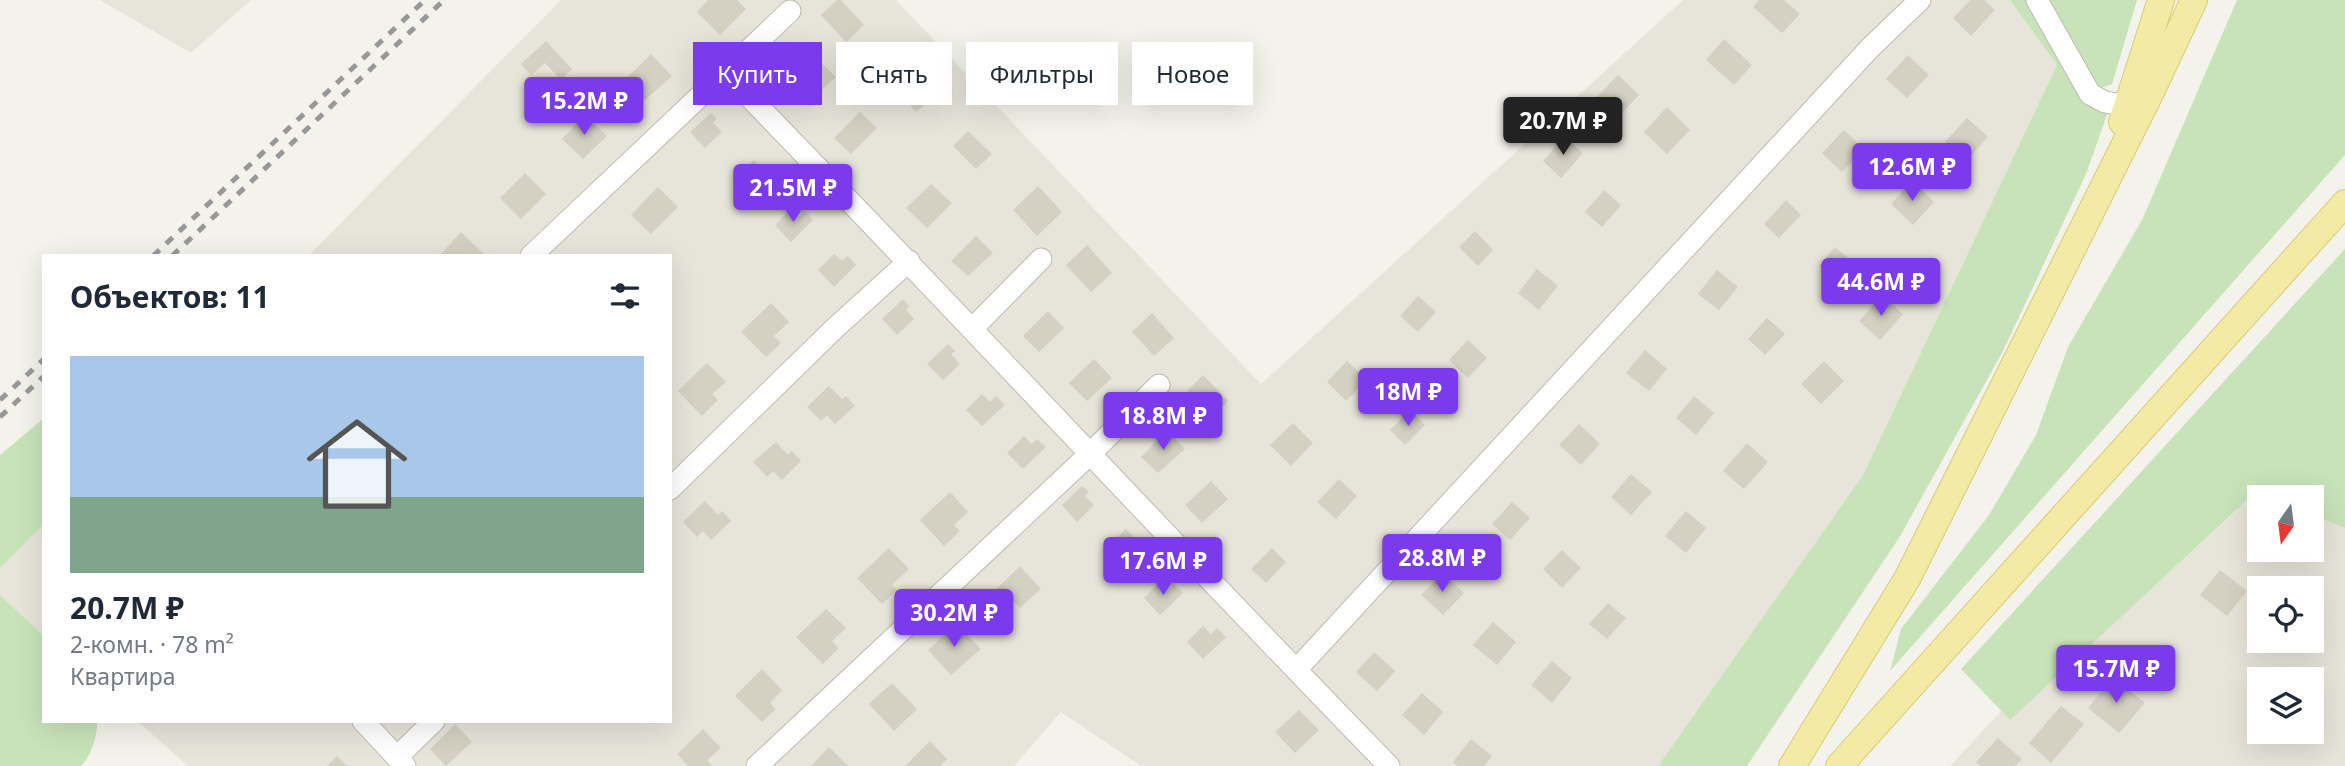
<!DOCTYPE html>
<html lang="ru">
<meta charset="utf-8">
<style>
:root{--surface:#fff;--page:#f6f6f7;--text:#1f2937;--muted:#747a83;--line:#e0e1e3;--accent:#7c3aed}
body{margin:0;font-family:"Noto Sans",sans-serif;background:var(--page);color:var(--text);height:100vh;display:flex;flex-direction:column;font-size:26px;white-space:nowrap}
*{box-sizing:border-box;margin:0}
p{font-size:23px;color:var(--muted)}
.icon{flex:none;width:38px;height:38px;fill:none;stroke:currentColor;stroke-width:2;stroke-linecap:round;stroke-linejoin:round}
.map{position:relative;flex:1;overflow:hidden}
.sheet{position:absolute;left:42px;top:254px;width:630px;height:469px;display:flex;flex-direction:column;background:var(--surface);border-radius:0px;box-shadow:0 7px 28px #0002}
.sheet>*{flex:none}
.guide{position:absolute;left:693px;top:42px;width:665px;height:63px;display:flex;gap:14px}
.needle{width:46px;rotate:194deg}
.tools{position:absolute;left:2247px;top:485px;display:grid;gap:14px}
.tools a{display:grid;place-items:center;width:77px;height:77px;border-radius:0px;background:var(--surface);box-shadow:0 7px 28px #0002;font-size:35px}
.price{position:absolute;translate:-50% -60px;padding:0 16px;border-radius:7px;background:var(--accent);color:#fff;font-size:23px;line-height:46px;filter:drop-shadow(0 2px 4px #0008)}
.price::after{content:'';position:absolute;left:50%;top:42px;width:21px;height:16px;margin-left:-10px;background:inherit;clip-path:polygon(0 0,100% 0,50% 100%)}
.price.on{background:#222;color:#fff}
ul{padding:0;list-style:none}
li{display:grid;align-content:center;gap:14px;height:371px;padding:0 28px}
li+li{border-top:2px solid var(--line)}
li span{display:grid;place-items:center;height:217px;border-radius:0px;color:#555}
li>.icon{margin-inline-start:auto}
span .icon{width:126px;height:126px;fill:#fffc;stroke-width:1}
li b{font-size:30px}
h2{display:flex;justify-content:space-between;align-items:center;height:84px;padding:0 28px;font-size:30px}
.tag{padding:0 24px;border-radius:0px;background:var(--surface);box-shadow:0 7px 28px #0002;font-size:24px;line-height:63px}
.tag.on{background:var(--accent);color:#fff}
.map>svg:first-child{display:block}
.residential{fill:#e7e5da;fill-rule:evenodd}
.green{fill:#c8e3b9}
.building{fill:#d4d0c2}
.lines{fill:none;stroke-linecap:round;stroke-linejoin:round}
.minor-casing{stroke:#bebcaf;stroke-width:23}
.major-casing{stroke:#d6cc76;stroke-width:28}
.minor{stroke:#fff;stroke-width:21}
.major{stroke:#f3eba5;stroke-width:26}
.rail{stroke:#989898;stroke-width:5;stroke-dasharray:9 9;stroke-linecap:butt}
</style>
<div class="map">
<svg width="2345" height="766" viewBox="0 0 2345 766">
<rect width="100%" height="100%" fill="#f4f3eb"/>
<!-- residential -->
<path class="residential" d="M100,0H251L191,53Z
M561,0H896L1261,384L1683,0H2010L2057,65L1863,475L1658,766H1141L1061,712L1014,766H188L137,721H670V256L309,255Z
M2257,492L2268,497H2259V550H2312V515L2345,528V766H1950L2001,711L2010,719ZM2259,588H2312V640H2259ZM2259,679H2312V732H2259Z
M44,524V636L0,595V568Z"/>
<!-- green -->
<path class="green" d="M2010,0H2029L2108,112L2086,174L2003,351L1899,538L1747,766H1658L1863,475L2057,65Z
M2043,0H2137L2112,84L2092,91Z
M2237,0H2345V155L1890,671L1901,629L1989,515L2036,435L2068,347L2142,220Z
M2345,249V528L2312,515V497H2268L2256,492L2010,720L1961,669Z
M44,418V524L0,568V455Z
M0,595L44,636V721H97C98,735 91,756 81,766H0Z"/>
<!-- building -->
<path class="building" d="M708,0H737L746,9L720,35L697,12Z
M837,0H841L864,25L846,42L821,15Z
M1759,0H1784L1800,14L1782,33L1753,7Z
M1970,0H1984L1995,10L1971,36L1953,18Z
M1724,39L1752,65L1734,85L1706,60Z
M546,41L572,69L561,80L545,63L531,75L521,64Z
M651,54L672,76L645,100L625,80Z
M1908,55L1929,75L1907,98L1886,79Z
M816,58L836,77L805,105L787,86Z
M912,70L935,96L916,112L894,87Z
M1618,75L1639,95L1618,117L1597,97Z
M1667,107L1690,130L1667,154L1644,132Z
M860,112L877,128L851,154L834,138Z
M711,113L717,119L713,123L722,132L705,148L690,132Z
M585,116L607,136L583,159L562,139Z
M1967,118L1988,137L1966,161L1945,142Z
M1844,130L1864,149L1842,172L1822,153Z
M968,131L992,154L976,169L953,146Z
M1565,137L1583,153L1561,178L1543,161Z
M754,160L760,167L757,171L765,180L748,196L733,180Z
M525,173L546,194L521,219L500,198Z
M1912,181L1934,202L1913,225L1891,204Z
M931,184L952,203L927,228L906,208Z
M1038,186L1062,212L1037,236L1013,210Z
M658,187L678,207L651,234L631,215Z
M1604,190L1621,205L1602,227L1585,212Z
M1786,200L1801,215L1779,238L1764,224Z
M791,209L799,217L805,211L813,220L791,242L775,225Z
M1475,231L1493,250L1478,266L1459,247Z
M461,232L483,253L481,256H439Z
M976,236L993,253L968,276L951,261Z
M1087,245L1112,273L1091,292L1066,265Z
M1835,247L1852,261L1835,280L1819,266Z
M834,254L842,261L848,256L856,265L834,287L818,270Z
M1537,269L1558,286L1539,310L1518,293Z
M1717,270L1738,287L1719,310L1698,294Z
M1882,295L1903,314L1880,340L1859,321Z
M1418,296L1436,312L1418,332L1400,316Z
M903,299L909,306L906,310L914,319L897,335L882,319Z
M771,303L789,322L774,336L781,343L766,357L741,332Z
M1048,311L1064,328L1039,352L1023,336Z
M1152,313L1174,338L1154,356L1132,332Z
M1767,318L1785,334L1765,355L1748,339Z
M1468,340L1487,358L1468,378L1449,360Z
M948,344L955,351L951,354L960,364L943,380L927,364Z
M1645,350L1667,369L1649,391L1626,373Z
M1094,359L1112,378L1087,401L1069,383Z
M1347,361L1367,380L1346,401L1327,382Z
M1824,361L1844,381L1821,404L1801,384Z
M707,363L726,382L712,394L718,400L702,416L678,391Z
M1203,375L1228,401L1212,417L1187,391Z
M829,386L842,399L846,396L855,406L835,424L827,415L821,421L807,407Z
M982,394L990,402L996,396L1005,405L982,426L966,410Z
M1694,396L1714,413L1696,435L1676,418Z
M1410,410L1425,425L1405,445L1390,430Z
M1293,423L1313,443L1291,466L1270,445Z
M1579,424L1600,444L1581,465L1559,445Z
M1167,431L1185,449L1158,473L1141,457Z
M1024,436L1031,444L1037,439L1046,447L1023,469L1007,453Z
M776,442L788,455L792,451L801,461L782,480L773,471L767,477L753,462Z
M1747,443L1768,462L1744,489L1723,471Z
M1631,474L1652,492L1631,515L1611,497Z
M1339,479L1357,496L1336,519L1317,502Z
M1211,481L1228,499L1202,523L1185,505Z
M1082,486L1089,492L1085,496L1094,505L1077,522L1062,505Z
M950,492L968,512L954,525L960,531L944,546L920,520Z
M705,501L718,515L722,511L731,521L711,540L703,531L697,537L683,522Z
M1512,502L1530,518L1510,540L1492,524Z
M1686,511L1706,528L1686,553L1665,536Z
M1126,529L1133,536L1129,539L1138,549L1121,565L1105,549Z
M889,548L909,569L892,585L897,590L882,604L857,578Z
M1272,548L1286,562L1266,583L1251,569Z
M1562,550L1581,568L1562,588L1543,569Z
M1020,566L1041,589L1020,608L1011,598L1002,607L990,595Z
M2220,570L2247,591L2227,616L2200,595Z
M1442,573L1464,593L1443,615L1421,595Z
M1160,582L1168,590L1174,584L1183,593L1160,615L1144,598Z
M1608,603L1626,618L1607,639L1589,624Z
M826,609L846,628L832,641L839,648L823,664L796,637Z
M1493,622L1516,642L1497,665L1473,645Z
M956,624L981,649L951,675L928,650Z
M1203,626L1211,634L1217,628L1226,637L1203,659L1187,642Z
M1374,652L1395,671L1377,691L1356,672Z
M1552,661L1572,678L1552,703L1531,685Z
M762,669L782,690L770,703L776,709L762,722L735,696Z
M2113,677L2145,703L2119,733L2088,708Z
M892,683L917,709L894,731L869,704Z
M1422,693L1443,712L1424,735L1402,715Z
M2061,706L2084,724L2051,763L2029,743Z
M1299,710L1319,730L1295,753L1275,732Z
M455,724L472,742L446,766L430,749Z
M703,729L721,748L707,760L712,766H688L677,754Z
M1998,738L2022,759L2015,766H1980L1976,762Z
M1471,739L1492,756L1484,766H1457L1453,762Z
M930,741L947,759L940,766H905Z
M829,747L848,766H811Z
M337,756L347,766H327Z"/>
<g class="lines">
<defs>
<path id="minor" d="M2037,0L2090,94L2105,102L2127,106
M726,73C949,302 1166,537 1389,766
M531,256L790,11
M973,328L1041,259
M670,489L834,329L909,261
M1296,670L1870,48L1920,0
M363,721L405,766
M397,757L434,721
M757,766L1091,453L1159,385"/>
<path id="major" d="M2122,122L2161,0
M1792,766L1907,579L2149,96L2194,0
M1839,766L2345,203"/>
</defs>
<!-- minor casing -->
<use href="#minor" class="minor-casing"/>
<!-- major casing -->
<use href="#major" class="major-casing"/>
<!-- minor -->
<use href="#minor" class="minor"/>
<!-- major -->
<use href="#major" class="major"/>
<!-- rail -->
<path class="rail" d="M153,256L425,0
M172,256L444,0
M0,400L44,359
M0,417L44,376"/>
</g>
</svg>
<div class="tools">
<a><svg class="needle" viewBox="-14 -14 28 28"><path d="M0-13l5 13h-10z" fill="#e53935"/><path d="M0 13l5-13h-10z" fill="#747a83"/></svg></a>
<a><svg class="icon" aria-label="locate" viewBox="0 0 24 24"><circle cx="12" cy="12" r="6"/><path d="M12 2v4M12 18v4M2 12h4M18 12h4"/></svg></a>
<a><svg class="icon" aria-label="layers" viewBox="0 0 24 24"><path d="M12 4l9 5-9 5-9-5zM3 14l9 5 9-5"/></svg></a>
</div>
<b class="price" style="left:584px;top:137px">15.2M ₽</b>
<b class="price on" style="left:1563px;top:157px">20.7M ₽</b>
<b class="price" style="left:1912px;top:203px">12.6M ₽</b>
<b class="price" style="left:793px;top:224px">21.5M ₽</b>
<b class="price" style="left:1881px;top:318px">44.6M ₽</b>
<b class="price" style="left:1408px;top:428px">18M ₽</b>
<b class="price" style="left:1163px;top:452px">18.8M ₽</b>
<b class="price" style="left:1442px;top:594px">28.8M ₽</b>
<b class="price" style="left:1163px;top:597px">17.6M ₽</b>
<b class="price" style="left:954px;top:649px">30.2M ₽</b>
<b class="price" style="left:2116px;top:705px">15.7M ₽</b>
<div class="guide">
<a class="tag on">Купить</a>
<a class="tag">Снять</a>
<a class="tag">Фильтры</a>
<a class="tag">Новое</a>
</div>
<section class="sheet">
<h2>Объектов: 11<svg class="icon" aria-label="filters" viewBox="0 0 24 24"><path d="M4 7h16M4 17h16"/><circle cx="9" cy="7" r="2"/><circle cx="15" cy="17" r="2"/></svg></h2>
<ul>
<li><span style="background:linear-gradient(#a9c7e8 65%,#7fa58c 0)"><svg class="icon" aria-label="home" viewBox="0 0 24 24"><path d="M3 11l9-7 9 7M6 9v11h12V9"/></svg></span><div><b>20.7M ₽</b><p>2-комн. · 78 m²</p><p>Квартира</p></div></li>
</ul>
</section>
</div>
